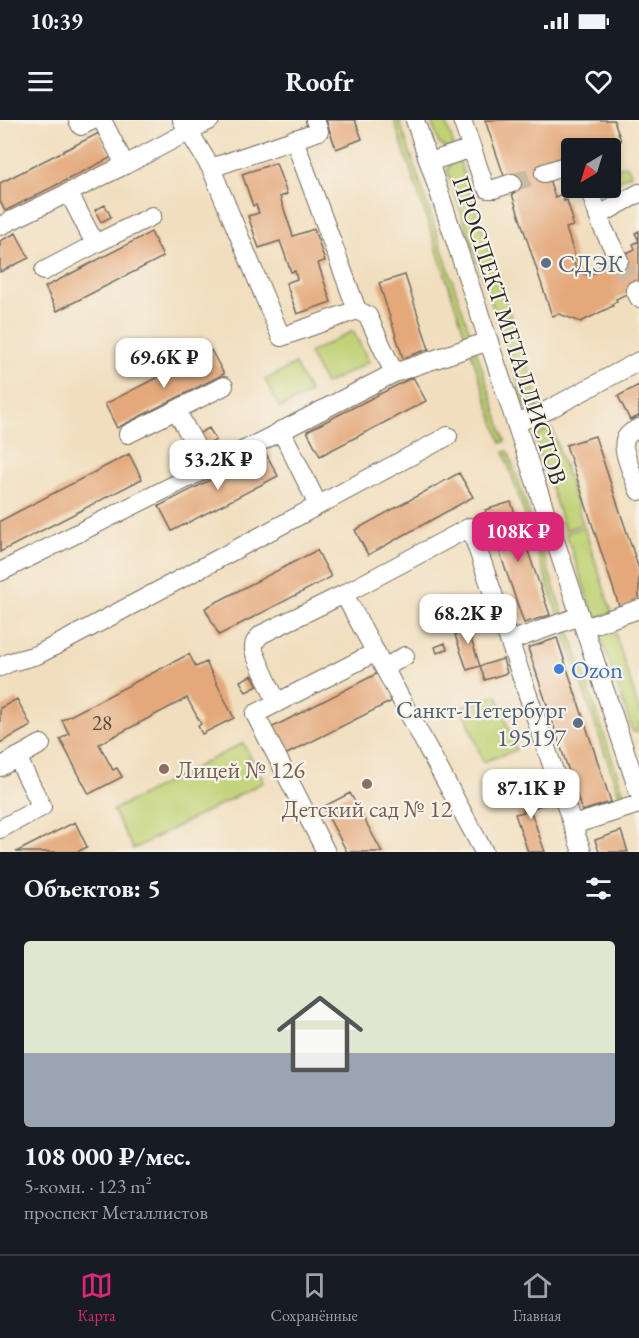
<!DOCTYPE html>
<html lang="ru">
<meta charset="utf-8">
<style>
:root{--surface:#171b24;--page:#20242c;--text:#f1f3f6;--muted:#9ea1a6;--line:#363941;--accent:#db2777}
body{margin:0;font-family:"EB Garamond",serif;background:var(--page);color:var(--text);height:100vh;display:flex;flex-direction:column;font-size:22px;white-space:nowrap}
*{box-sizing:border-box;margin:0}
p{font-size:20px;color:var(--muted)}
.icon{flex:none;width:33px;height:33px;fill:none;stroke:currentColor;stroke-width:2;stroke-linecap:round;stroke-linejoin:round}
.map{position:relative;height:732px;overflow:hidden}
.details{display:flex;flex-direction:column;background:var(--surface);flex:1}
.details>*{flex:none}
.needle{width:39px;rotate:218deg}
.buttons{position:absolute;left:561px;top:18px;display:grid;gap:12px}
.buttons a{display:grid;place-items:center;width:60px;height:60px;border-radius:6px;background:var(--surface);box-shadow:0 3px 9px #0003;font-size:30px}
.price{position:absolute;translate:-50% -51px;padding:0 14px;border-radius:12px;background:#fff;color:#222;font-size:20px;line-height:39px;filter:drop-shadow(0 2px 3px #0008)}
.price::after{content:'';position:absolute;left:50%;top:36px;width:18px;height:14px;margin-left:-9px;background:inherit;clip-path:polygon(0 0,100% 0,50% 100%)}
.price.current{background:var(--accent);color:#fff}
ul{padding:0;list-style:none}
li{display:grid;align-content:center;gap:12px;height:318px;padding:0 24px}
li span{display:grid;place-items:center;height:186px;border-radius:6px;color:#555}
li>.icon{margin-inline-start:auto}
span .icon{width:108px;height:108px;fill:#fffc;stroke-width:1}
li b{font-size:26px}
h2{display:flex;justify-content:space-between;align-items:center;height:72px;padding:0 24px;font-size:26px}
.status{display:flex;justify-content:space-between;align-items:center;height:42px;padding:0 30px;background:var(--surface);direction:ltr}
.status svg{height:16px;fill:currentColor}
header{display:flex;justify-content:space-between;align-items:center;height:78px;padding:0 24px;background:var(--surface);font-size:27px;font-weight:700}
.tab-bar{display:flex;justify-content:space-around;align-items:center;height:84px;border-top:2px solid var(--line);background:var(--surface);font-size:16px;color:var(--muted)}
.tab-bar a{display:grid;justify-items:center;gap:3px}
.tab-bar .current{color:var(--accent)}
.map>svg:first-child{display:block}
.green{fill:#c0d275;stroke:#767e50;stroke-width:1.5}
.building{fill:#e4a87a}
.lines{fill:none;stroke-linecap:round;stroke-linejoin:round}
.minor-tunnel{stroke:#c9baa1;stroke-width:18;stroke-dasharray:18 9;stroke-linecap:butt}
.minor-casing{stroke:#706a5e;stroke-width:20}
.minor{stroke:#fff;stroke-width:18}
.service-dot{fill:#5c6f8a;stroke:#f7f3e8;stroke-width:2}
.shop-dot{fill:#3f7fe0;stroke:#f7f3e8;stroke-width:2}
.education-dot{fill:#8d6e63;stroke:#f7f3e8;stroke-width:2}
.labels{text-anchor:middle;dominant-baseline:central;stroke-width:4.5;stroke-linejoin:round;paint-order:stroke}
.number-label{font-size:21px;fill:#594a3f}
.service-label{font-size:24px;fill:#4e5e75;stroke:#f7f3e8;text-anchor:start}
.street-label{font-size:24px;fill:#2b2b2b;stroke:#f7f3e8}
.shop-label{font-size:24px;fill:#366cbe;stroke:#f7f3e8;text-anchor:start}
.education-label{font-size:24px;fill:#785e54;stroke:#f7f3e8;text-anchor:start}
</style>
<div class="status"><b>10:39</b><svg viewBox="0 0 49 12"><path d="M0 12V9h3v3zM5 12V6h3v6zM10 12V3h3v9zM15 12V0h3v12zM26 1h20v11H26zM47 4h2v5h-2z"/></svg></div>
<header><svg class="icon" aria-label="menu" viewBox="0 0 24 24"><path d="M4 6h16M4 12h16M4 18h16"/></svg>Roofr<svg class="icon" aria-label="heart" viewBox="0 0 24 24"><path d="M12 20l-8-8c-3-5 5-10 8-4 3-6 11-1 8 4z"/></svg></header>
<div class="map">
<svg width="639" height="732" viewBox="0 0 639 732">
<rect width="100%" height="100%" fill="#f7f3e8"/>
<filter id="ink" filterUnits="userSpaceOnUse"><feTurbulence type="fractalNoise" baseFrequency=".0167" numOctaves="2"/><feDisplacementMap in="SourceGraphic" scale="12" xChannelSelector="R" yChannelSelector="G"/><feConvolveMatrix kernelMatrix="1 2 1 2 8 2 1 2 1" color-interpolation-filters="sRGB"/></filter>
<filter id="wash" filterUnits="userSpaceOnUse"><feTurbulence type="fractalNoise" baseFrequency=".008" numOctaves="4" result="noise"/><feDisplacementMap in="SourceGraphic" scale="24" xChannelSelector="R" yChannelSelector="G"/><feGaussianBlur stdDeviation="1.35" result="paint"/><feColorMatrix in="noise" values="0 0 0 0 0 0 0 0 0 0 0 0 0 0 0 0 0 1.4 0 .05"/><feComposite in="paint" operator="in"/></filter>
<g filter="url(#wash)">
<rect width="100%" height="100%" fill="#f1debe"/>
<!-- green -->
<path class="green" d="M394,0H399L472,219L467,221Z
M431,0H445L454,26L447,28L439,24Z
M459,40L540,284C533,287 530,287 525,283L447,50L452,42Z
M627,45L631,54L611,65V50Z
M353,211L369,242L325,264L309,233Z
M476,230L505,321L501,323L471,232Z
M295,244L310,273L280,288L265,260Z
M552,309L583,404L565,410L535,319L542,312Z
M508,331L564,497L560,501L504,332Z
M584,407L612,493L594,497L566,413Z
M613,506L639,590V611L633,612L599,512Z
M563,510L569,511L626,680L622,683Z
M497,575L516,630L483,642L463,587Z
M243,623L264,662L133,729L113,690Z"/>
<g id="blocks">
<!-- building -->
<path class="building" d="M326,0H355L362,19L336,29Z
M485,0H614L621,21L598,28H572V37L548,56L555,77L562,74L564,81L567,80L573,100H571L573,106L566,108L576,139L573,140L577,152L589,156L599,151L598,148L607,143L609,146L623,138L622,135L635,129L633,124L639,121L635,113L639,111V168L616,179L617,181L612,184L613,186L581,202L559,194L552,196L512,74L515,73L510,57L505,59Z
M99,13L112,37L5,91L0,81V63Z
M276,43L287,74L280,77L293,116L314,109L325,141L318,143L331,182L297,194L286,163L297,159L295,151L291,152L280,121L259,128L248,96L259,93L256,85L253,86L242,54Z
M105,85L111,97L101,102L95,90Z
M151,112L163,137L57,191L45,167Z
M16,113L29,138L0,152V121Z
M405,155L429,229L403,238L379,163Z
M211,230L224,254L117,308L105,284Z
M413,257L426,281L320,336L307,311Z
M639,265V296L630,300L618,276Z
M209,308L216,320L203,327L196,315Z
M595,316L639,449V483L620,489L566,325Z
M265,332L278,356L172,411L159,386Z
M129,334L142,359L0,432V401Z
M459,353L473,377L368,435L355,410Z
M511,382L550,495L524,503L485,390Z
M317,430L331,457L219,515L205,488Z
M469,493L475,507L468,510L480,546L467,550L455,515L468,510L462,496Z
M557,518L611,682L582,691L528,528Z
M445,523L447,529L437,533L435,527Z
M189,534L196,547L206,542L234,598L202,614L198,606L201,604L187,578L99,624L113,650L117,648L122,657L89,674L60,619L69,614L62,600Z
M503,539L507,553L485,560L480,546Z
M378,553L392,581L279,638L265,611Z
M252,555L258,566L246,572L240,561Z
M17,579L31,606L0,623V588Z
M543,668L548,683L530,689L545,732H528L515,694L524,692L519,676Z
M350,673L382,732H347L323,687Z
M75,702L87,727L77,732H16Z
M621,711L628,732H599L595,720Z"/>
</g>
</g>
<g filter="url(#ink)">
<use href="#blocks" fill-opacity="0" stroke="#706a5e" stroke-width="1.5"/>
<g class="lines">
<!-- minor-tunnel -->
<path class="minor-tunnel" d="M512,63L544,53
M619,140L635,170"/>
<defs>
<path id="minor" d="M78,0L81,6L93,0
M102,0L125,45
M182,0L211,48
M315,0L319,11L211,48L281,217L357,190
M415,0L639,673
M462,0L484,64L488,69H494L512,63
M294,19L357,190L368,196L394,253
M429,42L472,28
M544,53L568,45L572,46
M589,68L602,106L619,140
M598,96L639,73
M0,106L125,45L210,0
M95,124L152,96
M44,151L95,124L69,73
M635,170L639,178
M176,290L224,266
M516,303L548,290L639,241
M639,308C633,311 627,314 625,320C621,330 635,360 639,371
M281,310L318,385
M128,314L176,290L208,348
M0,452L264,320L394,253L489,221
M344,474L484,732
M584,508L639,489
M510,521L580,496
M0,547L11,542L37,535L70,518L448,316
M384,548L405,536
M277,583L255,534C252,525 255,520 262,514L344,474L470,407L582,732
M0,647L41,624
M573,705L639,684
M0,709L42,687L17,637
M326,732L255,594L376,532"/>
</defs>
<!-- minor casing -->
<use href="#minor" class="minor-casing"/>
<!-- minor -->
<use href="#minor" class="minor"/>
</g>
</g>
<!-- markers -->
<g class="service-dot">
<circle cx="546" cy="143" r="6"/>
<circle cx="578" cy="603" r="6"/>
</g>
<circle class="shop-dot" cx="559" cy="549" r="6"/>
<g class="education-dot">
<circle cx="164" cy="649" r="6"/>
<circle cx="367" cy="664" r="6"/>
</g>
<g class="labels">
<!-- number labels -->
<g class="number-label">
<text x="102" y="602">28</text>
</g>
<!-- service labels -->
<g class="service-label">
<text x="558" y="143">СДЭК</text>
<text x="566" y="589" text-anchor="end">Санкт-Петербург<tspan x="566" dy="28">195197</tspan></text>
</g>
<!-- street labels -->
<g class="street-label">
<text transform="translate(510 210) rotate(72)">ПРОСПЕКТ МЕТАЛЛИСТОВ</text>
</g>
<!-- shop labels -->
<g class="shop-label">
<text x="571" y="549">Ozon</text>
</g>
<!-- education labels -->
<g class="education-label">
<text x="176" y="649">Лицей № 126</text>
<text x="367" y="688" text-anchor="middle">Детский сад № 12</text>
</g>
</g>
</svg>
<div class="buttons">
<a><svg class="needle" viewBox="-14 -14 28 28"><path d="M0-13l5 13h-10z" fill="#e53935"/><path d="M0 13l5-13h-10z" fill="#9ea1a6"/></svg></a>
</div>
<b class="price" style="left:164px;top:269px">69.6K ₽</b>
<b class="price" style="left:218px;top:371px">53.2K ₽</b>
<b class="price current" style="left:518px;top:443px">108K ₽</b>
<b class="price" style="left:468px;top:525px">68.2K ₽</b>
<b class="price" style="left:531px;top:700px">87.1K ₽</b>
</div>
<section class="details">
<h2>Объектов: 5<svg class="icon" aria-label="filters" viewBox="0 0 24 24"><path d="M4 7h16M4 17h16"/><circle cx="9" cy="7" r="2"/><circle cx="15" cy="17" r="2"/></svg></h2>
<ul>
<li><span style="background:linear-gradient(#dfe7d0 60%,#9aa5b1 0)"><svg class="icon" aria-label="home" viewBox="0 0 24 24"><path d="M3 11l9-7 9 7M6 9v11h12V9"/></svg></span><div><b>108 000 ₽/мес.</b><p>5-комн. · 123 m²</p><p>проспект Металлистов</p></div></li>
</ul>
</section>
<nav class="tab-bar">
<a class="current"><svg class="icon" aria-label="map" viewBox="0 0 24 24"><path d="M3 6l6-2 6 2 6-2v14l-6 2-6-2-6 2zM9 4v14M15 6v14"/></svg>Карта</a>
<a><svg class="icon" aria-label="saved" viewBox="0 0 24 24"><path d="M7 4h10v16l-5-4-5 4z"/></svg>Сохранённые</a>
<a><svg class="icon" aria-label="home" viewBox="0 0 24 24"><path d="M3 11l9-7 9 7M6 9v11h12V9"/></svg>Главная</a>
</nav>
